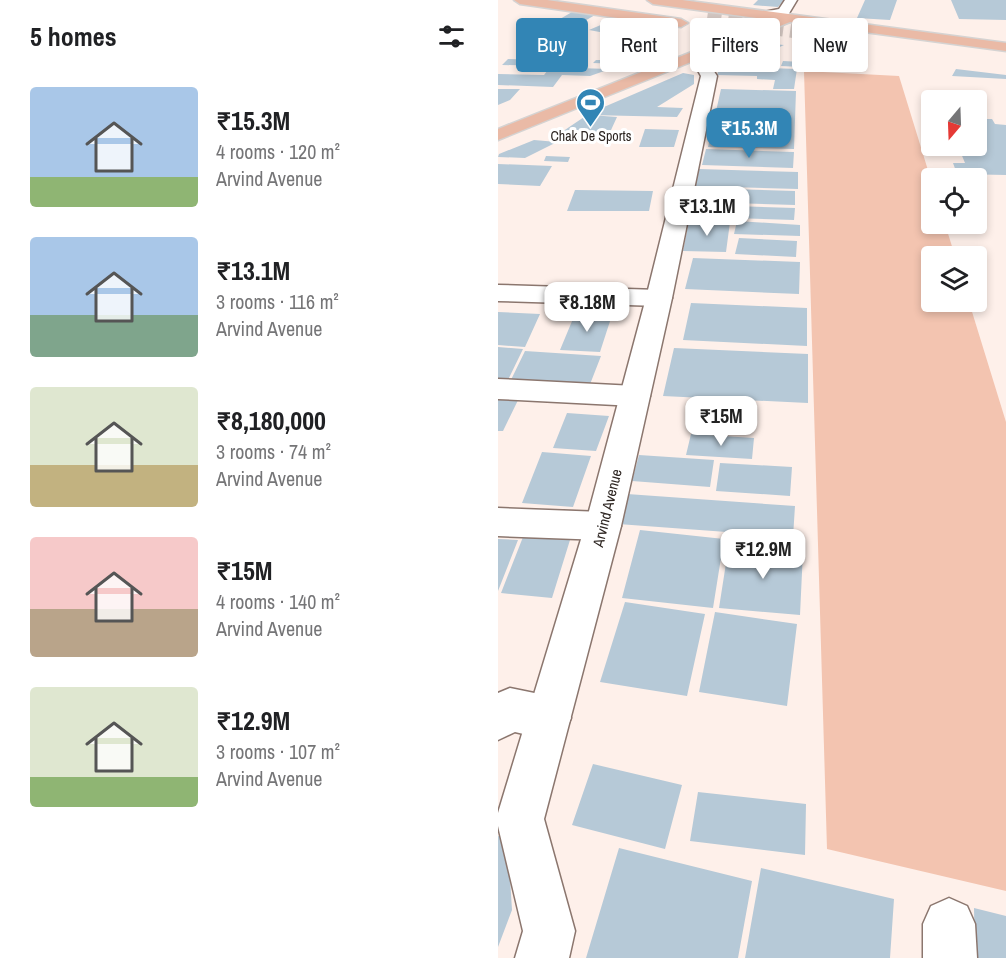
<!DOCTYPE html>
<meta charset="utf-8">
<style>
:root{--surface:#fff;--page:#f2f2f2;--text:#202124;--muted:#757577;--accent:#3285b5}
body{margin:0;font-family:"Archivo Narrow",sans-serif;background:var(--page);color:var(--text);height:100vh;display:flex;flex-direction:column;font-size:22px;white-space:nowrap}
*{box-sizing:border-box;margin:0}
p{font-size:20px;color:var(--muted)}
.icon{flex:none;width:33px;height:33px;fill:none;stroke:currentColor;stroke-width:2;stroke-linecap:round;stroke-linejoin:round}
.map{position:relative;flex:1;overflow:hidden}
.panel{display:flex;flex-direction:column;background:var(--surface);width:498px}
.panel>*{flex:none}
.banner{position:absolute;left:18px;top:18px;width:399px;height:54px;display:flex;gap:12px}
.needle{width:39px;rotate:199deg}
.fabs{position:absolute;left:423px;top:90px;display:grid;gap:12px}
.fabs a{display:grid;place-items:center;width:66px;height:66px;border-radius:6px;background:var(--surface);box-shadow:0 3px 9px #0003;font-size:30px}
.price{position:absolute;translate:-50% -51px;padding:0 14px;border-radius:12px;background:#fff;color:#222;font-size:20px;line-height:39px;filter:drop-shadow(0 2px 3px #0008)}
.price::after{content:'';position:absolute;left:50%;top:36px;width:18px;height:14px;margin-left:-9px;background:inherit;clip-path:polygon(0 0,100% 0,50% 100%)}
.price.on{background:var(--accent);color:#fff}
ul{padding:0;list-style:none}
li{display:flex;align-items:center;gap:18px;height:150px;padding:0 30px}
li span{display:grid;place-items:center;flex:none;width:168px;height:120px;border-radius:6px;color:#555}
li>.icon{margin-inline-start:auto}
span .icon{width:72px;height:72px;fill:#fffc;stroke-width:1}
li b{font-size:26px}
h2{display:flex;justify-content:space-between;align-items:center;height:72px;padding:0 30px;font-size:26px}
.tag{padding:0 21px;border-radius:6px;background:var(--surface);box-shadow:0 3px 9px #0003;font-size:21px;line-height:54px}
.tag.on{background:var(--accent);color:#fff}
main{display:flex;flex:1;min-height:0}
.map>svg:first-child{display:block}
.green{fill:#f3c4b0}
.building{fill:#b6c9d7}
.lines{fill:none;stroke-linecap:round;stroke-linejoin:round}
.primary-tunnel{stroke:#d4c7c2;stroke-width:14;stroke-dasharray:14 7;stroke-linecap:butt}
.street-casing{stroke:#8b766e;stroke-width:3}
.secondary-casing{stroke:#8b766e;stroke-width:3}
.primary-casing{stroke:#d5d3d2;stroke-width:3}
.street{fill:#fff;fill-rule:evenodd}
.secondary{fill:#fff;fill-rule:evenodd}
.primary{fill:#eabaa6;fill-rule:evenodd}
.labels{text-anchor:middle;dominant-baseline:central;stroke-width:6;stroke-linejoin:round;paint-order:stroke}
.far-poi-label{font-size:14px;fill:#2c2420;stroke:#fff}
.street-label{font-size:15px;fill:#2c2420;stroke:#fff}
</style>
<main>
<section class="panel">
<h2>5 homes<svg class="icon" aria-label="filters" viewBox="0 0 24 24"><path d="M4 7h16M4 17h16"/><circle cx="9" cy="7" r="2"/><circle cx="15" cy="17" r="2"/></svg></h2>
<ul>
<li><span style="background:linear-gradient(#a9c7e8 75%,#8fb573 0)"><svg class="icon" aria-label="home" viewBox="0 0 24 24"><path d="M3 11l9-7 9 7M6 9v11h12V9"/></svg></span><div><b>₹15.3M</b><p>4 rooms · 120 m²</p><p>Arvind Avenue</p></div></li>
<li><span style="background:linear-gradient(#a9c7e8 65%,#7fa58c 0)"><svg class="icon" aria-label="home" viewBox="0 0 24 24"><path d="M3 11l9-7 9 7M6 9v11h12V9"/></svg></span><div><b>₹13.1M</b><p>3 rooms · 116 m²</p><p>Arvind Avenue</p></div></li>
<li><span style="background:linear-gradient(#dfe7d0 65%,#c2b280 0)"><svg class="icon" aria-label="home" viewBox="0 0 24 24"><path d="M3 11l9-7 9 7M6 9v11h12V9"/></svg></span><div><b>₹8,180,000</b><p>3 rooms · 74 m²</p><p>Arvind Avenue</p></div></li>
<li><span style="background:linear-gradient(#f6c9c9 60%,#b9a48a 0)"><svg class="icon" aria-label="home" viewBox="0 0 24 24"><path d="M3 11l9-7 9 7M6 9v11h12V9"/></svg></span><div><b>₹15M</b><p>4 rooms · 140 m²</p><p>Arvind Avenue</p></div></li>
<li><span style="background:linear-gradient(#dfe7d0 75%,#8fb573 0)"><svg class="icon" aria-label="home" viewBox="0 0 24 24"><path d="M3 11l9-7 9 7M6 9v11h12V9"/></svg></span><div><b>₹12.9M</b><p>3 rooms · 107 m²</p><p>Arvind Avenue</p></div></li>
</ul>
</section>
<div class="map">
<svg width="508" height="958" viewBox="0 0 508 958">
<rect width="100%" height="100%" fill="#fef0ea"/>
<!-- green -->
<path class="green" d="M306,71L401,76L433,180L434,224H447L457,256H434V302H471L508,422V891L329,849Z"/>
<!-- building -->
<path class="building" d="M260,0H286L280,7L255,5Z
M367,0H399L392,20L359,18Z
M453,0H508V20L461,19Z
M74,12L97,15L85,22L62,19Z
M110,17L137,19L129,25L102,22Z
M105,24L120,27L107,33L91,30Z
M265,43L286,45L241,66L219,61L245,47L250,48Z
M315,48L343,52L337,59L307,55Z
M10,59L82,61L78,68L112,69L92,76L64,75L55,87L0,85V74L46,75L53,66L4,65Z
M278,59L277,66H253L254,62H259V60Z
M98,60H124L122,64L95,63Z
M285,61L304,62L303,67L283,66Z
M222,66L299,69L296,89H275L277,80L259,79V76L219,75Z
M458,69L508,75V79L454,76Z
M185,73L196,75V84L159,107L185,108L179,117L92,115L119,117L108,141L52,140L92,113Z
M0,89H22L12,100L0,105Z
M223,89L298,91L296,149L210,147Z
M478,119H494L497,124L508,125V175L459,174L455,163H467L460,146H478Z
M147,129L181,130L176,147H141Z
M36,140L59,142L27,158L0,157L1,154Z
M208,149L296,152L295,168L204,165Z
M48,156L72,157L70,162L46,161Z
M0,164L54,166L42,186L0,184Z
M201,169L300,172V189L197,186Z
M201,188L297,191V205L198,202Z
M77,190L155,191L151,211H69Z
M236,206L297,208L296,220L234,218Z
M198,207L230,208L229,218L195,217Z
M191,221L232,222L228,252L185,251Z
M239,221L302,225V236L236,234Z
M241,238L299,241L298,257L237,254Z
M195,258L302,262L301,294L187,289Z
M193,303L309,308V346L185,340Z
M0,312L42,314L27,347L0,345Z
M77,314L114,315L102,352L62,350Z
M0,347L25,349L8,384L0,383Z
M176,348L310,354V403L165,396Z
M27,351L103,356L89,392L10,386Z
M4,393L23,394L5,431H0V400Z
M69,413L111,416L98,451L55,448Z
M193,434L256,438L254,459L188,455Z
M44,452L93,456L75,507L24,503Z
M141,455L216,460L212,487L134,481Z
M222,463L294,467L292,496L218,491Z
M129,494L297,506L295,537L120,524Z
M142,530L226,539L215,608L124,598Z
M25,537L72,540L54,598L3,593Z
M0,539L20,540L0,591Z
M231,544L305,551L302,615L221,608Z
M127,602L207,614L189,696L102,682Z
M217,612L299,624L289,706L201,692Z
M95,764L184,785L167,849L74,825Z
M200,792L308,804L307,855L192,841Z
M0,836L25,842L12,878L14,910L0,947Z
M121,848L254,881L240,958H88Z
M263,868L396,899L392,958H247Z
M476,908L508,916V958H477Z"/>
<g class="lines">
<!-- primary-tunnel -->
<path class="primary-tunnel" d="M209,19L310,33"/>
<defs>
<path id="street" d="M0,285L161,290L170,293L174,298L170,303L161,306L0,301Z
M0,379L137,386L147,389L152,396L147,403L137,406L0,399Z
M0,508L105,512L117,516L123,526L117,536L105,540L0,536Z
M12,688L51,696L66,703L73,718L66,733L51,740L17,732L0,740V693Z
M451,898L469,906L477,924L479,958H425V924L433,906Z"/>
<path id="secondary" d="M287,0H299L290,15L266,18L264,15L266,12L281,9Z
M199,52L204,53L219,76L174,298L123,526L46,819L77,931L71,958H17L25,931L0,826V813L87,526L148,298L203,76L192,56Z"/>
<path id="primary" d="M16,0H49L183,19L190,23L183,27L22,4Z
M149,0H184L508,43V51L292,22L0,140V129L274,20L155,4Z"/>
</defs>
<!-- street casing -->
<use href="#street" class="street-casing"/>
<!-- secondary casing -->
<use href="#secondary" class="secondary-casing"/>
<!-- primary casing -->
<use href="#primary" class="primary-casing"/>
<!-- street -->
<use href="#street" class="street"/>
<!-- secondary -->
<use href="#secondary" class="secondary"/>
<!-- primary -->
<use href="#primary" class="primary"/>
</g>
<!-- icons -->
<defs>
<symbol id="stadium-pin" viewBox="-11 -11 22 30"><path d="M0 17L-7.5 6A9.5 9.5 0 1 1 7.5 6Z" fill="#3285b5" stroke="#fff"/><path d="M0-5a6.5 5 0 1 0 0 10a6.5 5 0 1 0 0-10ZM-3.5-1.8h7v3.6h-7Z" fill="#fff"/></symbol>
</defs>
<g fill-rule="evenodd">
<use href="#stadium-pin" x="76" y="86" width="33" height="45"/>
</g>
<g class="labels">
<!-- far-poi labels -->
<g class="far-poi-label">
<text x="93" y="136">Chak De Sports</text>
</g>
<!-- street labels -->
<g class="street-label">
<text transform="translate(109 508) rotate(-76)">Arvind Avenue</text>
</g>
</g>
</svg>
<div class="fabs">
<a><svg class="needle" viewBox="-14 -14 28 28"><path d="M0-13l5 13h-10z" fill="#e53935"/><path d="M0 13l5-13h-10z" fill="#757577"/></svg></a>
<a><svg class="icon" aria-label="locate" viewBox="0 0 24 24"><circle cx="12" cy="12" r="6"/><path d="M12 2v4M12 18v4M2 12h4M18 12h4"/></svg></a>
<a><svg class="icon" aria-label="layers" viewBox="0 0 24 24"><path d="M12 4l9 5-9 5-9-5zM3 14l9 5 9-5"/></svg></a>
</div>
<b class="price on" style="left:251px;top:159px">₹15.3M</b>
<b class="price" style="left:209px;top:237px">₹13.1M</b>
<b class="price" style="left:89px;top:333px">₹8.18M</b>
<b class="price" style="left:223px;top:447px">₹15M</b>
<b class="price" style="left:265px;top:580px">₹12.9M</b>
<div class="banner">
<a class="tag on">Buy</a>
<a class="tag">Rent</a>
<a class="tag">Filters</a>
<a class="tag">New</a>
</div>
</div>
</main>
